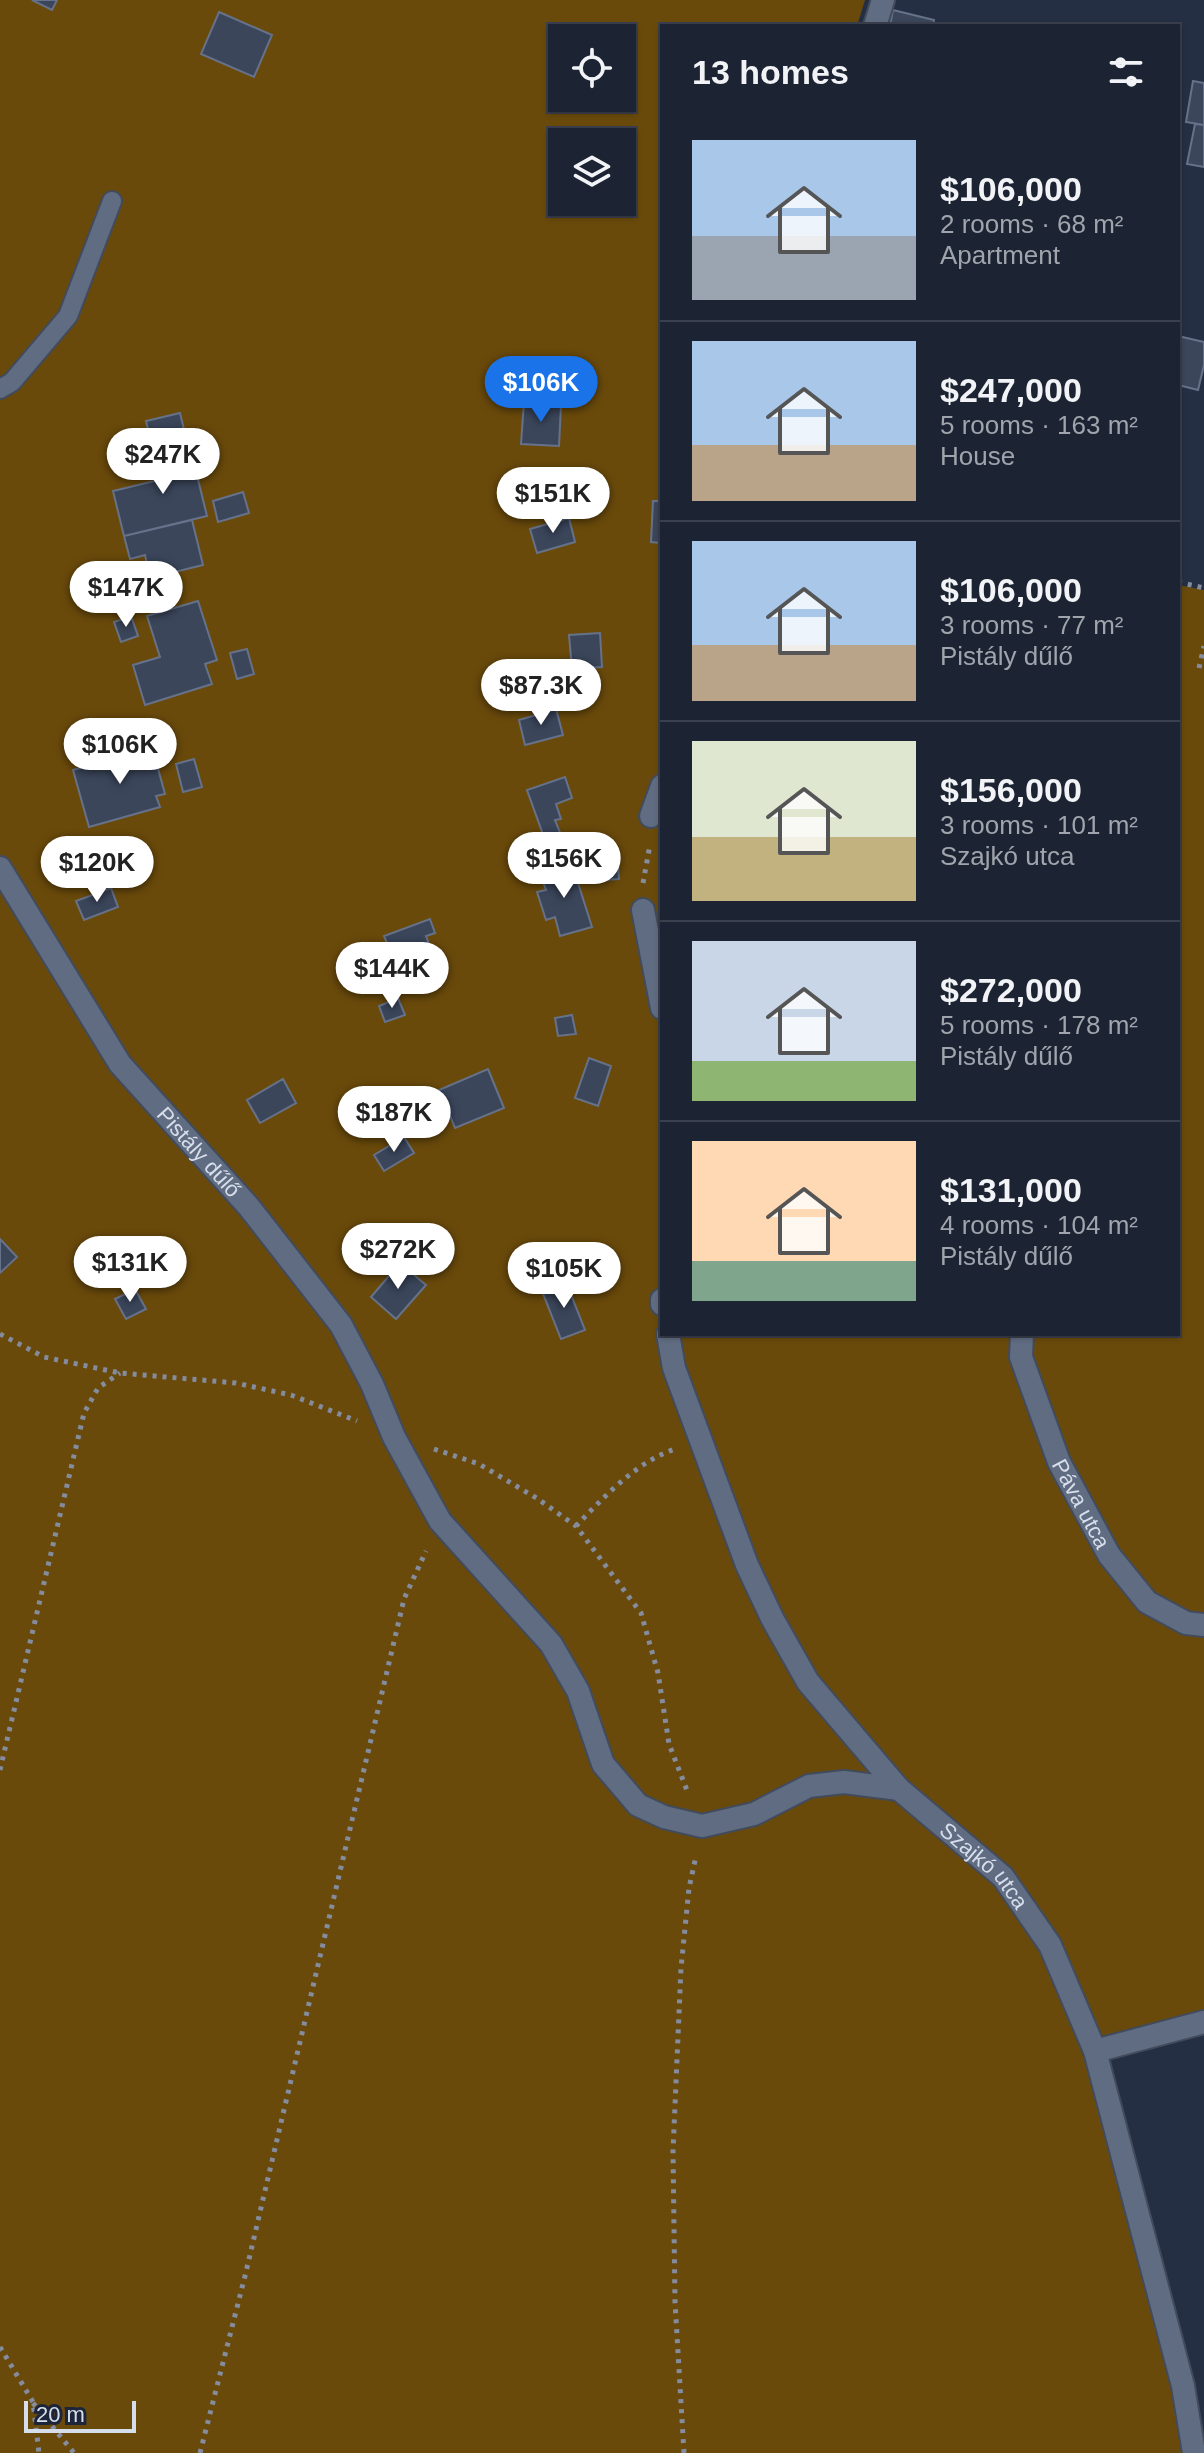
<!DOCTYPE html>
<meta charset="utf-8">
<style>
:root{--surface:#1c2332;--page:#292f3e;--text:#f1f3f6;--muted:#a0a4ac;--line:#3a404d;--accent:#1a73e8}
body{margin:0;font-family:Helvetica,sans-serif;background:var(--page);color:var(--text);height:100vh;display:flex;flex-direction:column;font-size:30px;white-space:nowrap}
*{box-sizing:border-box;margin:0}
p{font-size:26px;color:var(--muted)}
.icon{flex:none;width:44px;height:44px;fill:none;stroke:currentColor;stroke-width:2;stroke-linecap:round;stroke-linejoin:round}
.map{position:relative;flex:1;overflow:hidden}
.panel{position:absolute;left:660px;top:24px;width:520px;height:1312px;display:flex;flex-direction:column;background:var(--surface);border-radius:0px;box-shadow:0 2px 6px #0004,0 0 0 2px var(--line)}
.panel>*{flex:none}
.buttons{position:absolute;left:548px;top:24px;display:grid;gap:16px}
.buttons a{display:grid;place-items:center;width:88px;height:88px;border-radius:0px;background:var(--surface);box-shadow:0 2px 6px #0004,0 0 0 2px var(--line);font-size:40px}
.scale{position:absolute;left:24px;bottom:20px;width:112px;box-sizing:border-box;padding-left:8px;border:4px solid #d7deeb;border-top:0;font-size:22px;line-height:28px;white-space:nowrap;color:#d7deeb;-webkit-text-stroke:6px #1c2539;paint-order:stroke}
.price{position:absolute;translate:-50% -68px;padding:0 18px;border-radius:28px;background:#fff;color:#222;font-size:26px;line-height:52px;filter:drop-shadow(0 2px 4px #0008)}
.price::after{content:'';position:absolute;left:50%;top:48px;width:24px;height:18px;margin-left:-12px;background:inherit;clip-path:polygon(0 0,100% 0,50% 100%)}
.price.active{background:var(--accent);color:#fff}
ul{padding:0;list-style:none}
li{display:flex;align-items:center;gap:24px;height:200px;padding:0 32px}
li+li{border-top:2px solid var(--line)}
li span{display:grid;place-items:center;flex:none;width:224px;height:160px;border-radius:0px;color:#555}
li>.icon{margin-inline-start:auto}
span .icon{width:96px;height:96px;fill:#fffc;stroke-width:1}
li b{font-size:34px}
h2{display:flex;justify-content:space-between;align-items:center;height:96px;padding:0 32px;font-size:34px}
.map>svg:first-child{display:block}
.green{fill:#6a4a0b;fill-rule:evenodd}
.building{fill:#3b465b;stroke:#667289;stroke-width:2}
.lines{fill:none;stroke-linecap:round;stroke-linejoin:round}
.service-casing{stroke:#424b5b;stroke-width:22}
.minor-casing{stroke:#424b5b;stroke-width:26}
.path{stroke:#848c9d;stroke-width:5;stroke-dasharray:4 6;stroke-linecap:butt}
.service{stroke:#606c82;stroke-width:18}
.minor{stroke:#606c82;stroke-width:22}
.labels{text-anchor:middle;dominant-baseline:central;stroke-width:6;stroke-linejoin:round;paint-order:stroke}
.street-label{font-size:22px;fill:#d7deeb;stroke:#1c2539}
</style>
<div class="map">
<svg width="1204" height="2453" viewBox="0 0 1204 2453">
<rect width="100%" height="100%" fill="#252f43"/>
<!-- green -->
<path class="green" d="M0,0H865L857,26H662V1334H1178V585L1204,590V2010L1086,2040L1151,2265L1188,2453H0ZM562,38H622V98H562ZM562,142H622V202H562Z"/>
<!-- building -->
<path class="building" d="M32,0H57L52,10Z
M893,10L934,20L933,26H890Z
M219,12L272,35L254,77L201,54Z
M1193,81L1204,83V125L1186,122Z
M1195,124L1204,125V167L1187,164Z
M1178,336L1204,342V365L1198,390L1178,385Z
M524,402L561,405L559,446L521,444Z
M180,413L187,442L153,451L146,421Z
M190,447L207,516L124,536L113,491L163,479L157,455Z
M243,492L249,513L218,522L213,501Z
M653,501H662V543L651,542Z
M569,518L575,542L537,553L530,529Z
M192,520L203,565L150,578L145,555L130,559L124,536Z
M198,601L217,660L205,664L212,684L145,705L133,665L160,657L147,616Z
M131,616L138,636L121,642L114,622Z
M600,633L602,667L572,669L569,635Z
M247,649L254,674L237,679L230,653Z
M556,709L563,735L525,745L519,720Z
M151,743L165,794L156,796L160,807L89,827L73,770L121,757L119,752Z
M194,759L202,787L183,792L176,764Z
M565,777L572,798L556,804L561,819L555,820L561,835L545,840L527,790Z
M617,853L619,879L604,880L602,855Z
M572,864L592,927L560,936L555,917L546,920L537,892L546,890L540,873Z
M111,888L118,907L84,920L76,901Z
M430,919L435,933L426,936L429,944L393,957L384,936Z
M398,998L405,1015L385,1022L379,1006Z
M572,1015L576,1034L558,1036L555,1018Z
M589,1058L611,1066L598,1106L575,1098Z
M488,1069L504,1108L455,1128L439,1090Z
M283,1079L296,1103L260,1123L247,1100Z
M404,1137L414,1153L384,1171L374,1155Z
M0,1239L17,1257L0,1273Z
M400,1263L426,1285L396,1319L371,1297Z
M566,1282L585,1330L561,1339L542,1291Z
M135,1289L146,1309L126,1319L115,1299Z"/>
<g class="lines">
<defs>
<path id="service" d="M0,389L12,382L68,316L112,201"/>
<g id="minor">
<path d="M875,26L883,0"/>
<path d="M651,816L662,786"/>
<path id="s1" d="M0,868L120,1064L249,1207L341,1325L372,1384L394,1437L440,1521L551,1644L578,1691L603,1764L638,1805L664,1817L702,1826L754,1814L809,1786L844,1782L899,1789"/>
<path d="M643,910L662,1008"/>
<path d="M662,1300V1304"/>
<path id="s2" d="M668,1334L674,1368L747,1565L773,1620L808,1682L899,1789L1003,1877L1050,1945L1095,2051L1183,2386L1194,2453"/>
<path id="s3" d="M1022,1334L1021,1357L1059,1462L1109,1555L1147,1602L1186,1623L1204,1625"/>
<path d="M1095,2051L1204,2022"/>
</g>
</defs>
<!-- service casing -->
<use href="#service" class="service-casing"/>
<!-- minor casing -->
<use href="#minor" class="minor-casing"/>
<!-- path -->
<path class="path" d="M1178,582L1204,588
M1199,668L1204,646
M643,883L650,845
M0,1334L44,1357L120,1373L236,1383L291,1395L357,1421
M434,1449L479,1464L538,1499L576,1526L641,1613L658,1673L669,1744L688,1793
M576,1526C604,1497 636,1462 675,1449
M0,1770L84,1413L98,1388L120,1373
M0,2347L33,2402L39,2453
M33,2403L74,2453
M200,2453L245,2276L404,1599L426,1551
M684,2453L675,2302L673,2151L681,1968L689,1888L696,1856"/>
<!-- service -->
<use href="#service" class="service"/>
<!-- minor -->
<use href="#minor" class="minor"/>
</g>
<g class="labels">
<!-- street labels -->
<g class="street-label">
<text stroke="none"><textPath href="#s1" startOffset="348">Pistály dűlő</textPath></text>
<text stroke="none"><textPath href="#s3" startOffset="182">Páva utca</textPath></text>
<text stroke="none"><textPath href="#s2" startOffset="632">Szajkó utca</textPath></text>
</g>
</g>
</svg>
<div class="buttons">
<a><svg class="icon" aria-label="locate" viewBox="0 0 24 24"><circle cx="12" cy="12" r="6"/><path d="M12 2v4M12 18v4M2 12h4M18 12h4"/></svg></a>
<a><svg class="icon" aria-label="layers" viewBox="0 0 24 24"><path d="M12 4l9 5-9 5-9-5zM3 14l9 5 9-5"/></svg></a>
</div>
<div class="scale">20 m</div>
<b class="price active" style="left:541px;top:424px">$106K</b>
<b class="price" style="left:163px;top:496px">$247K</b>
<b class="price" style="left:553px;top:535px">$151K</b>
<b class="price" style="left:126px;top:629px">$147K</b>
<b class="price" style="left:541px;top:727px">$87.3K</b>
<b class="price" style="left:120px;top:786px">$106K</b>
<b class="price" style="left:564px;top:900px">$156K</b>
<b class="price" style="left:97px;top:904px">$120K</b>
<b class="price" style="left:392px;top:1010px">$144K</b>
<b class="price" style="left:394px;top:1154px">$187K</b>
<b class="price" style="left:398px;top:1291px">$272K</b>
<b class="price" style="left:130px;top:1304px">$131K</b>
<b class="price" style="left:564px;top:1310px">$105K</b>
<section class="panel">
<h2>13 homes<svg class="icon" aria-label="filters" viewBox="0 0 24 24"><path d="M4 7h16M4 17h16"/><circle cx="9" cy="7" r="2"/><circle cx="15" cy="17" r="2"/></svg></h2>
<ul>
<li><span style="background:linear-gradient(#a9c7e8 60%,#9aa5b1 0)"><svg class="icon" aria-label="home" viewBox="0 0 24 24"><path d="M3 11l9-7 9 7M6 9v11h12V9"/></svg></span><div><b>$106,000</b><p>2 rooms · 68 m²</p><p>Apartment</p></div></li>
<li><span style="background:linear-gradient(#a9c7e8 65%,#b9a48a 0)"><svg class="icon" aria-label="home" viewBox="0 0 24 24"><path d="M3 11l9-7 9 7M6 9v11h12V9"/></svg></span><div><b>$247,000</b><p>5 rooms · 163 m²</p><p>House</p></div></li>
<li><span style="background:linear-gradient(#a9c7e8 65%,#b9a48a 0)"><svg class="icon" aria-label="home" viewBox="0 0 24 24"><path d="M3 11l9-7 9 7M6 9v11h12V9"/></svg></span><div><b>$106,000</b><p>3 rooms · 77 m²</p><p>Pistály dűlő</p></div></li>
<li><span style="background:linear-gradient(#dfe7d0 60%,#c2b280 0)"><svg class="icon" aria-label="home" viewBox="0 0 24 24"><path d="M3 11l9-7 9 7M6 9v11h12V9"/></svg></span><div><b>$156,000</b><p>3 rooms · 101 m²</p><p>Szajkó utca</p></div></li>
<li><span style="background:linear-gradient(#c9d6e8 75%,#8fb573 0)"><svg class="icon" aria-label="home" viewBox="0 0 24 24"><path d="M3 11l9-7 9 7M6 9v11h12V9"/></svg></span><div><b>$272,000</b><p>5 rooms · 178 m²</p><p>Pistály dűlő</p></div></li>
<li><span style="background:linear-gradient(#ffd9b3 75%,#7fa58c 0)"><svg class="icon" aria-label="home" viewBox="0 0 24 24"><path d="M3 11l9-7 9 7M6 9v11h12V9"/></svg></span><div><b>$131,000</b><p>4 rooms · 104 m²</p><p>Pistály dűlő</p></div></li>
</ul>
</section>
</div>
